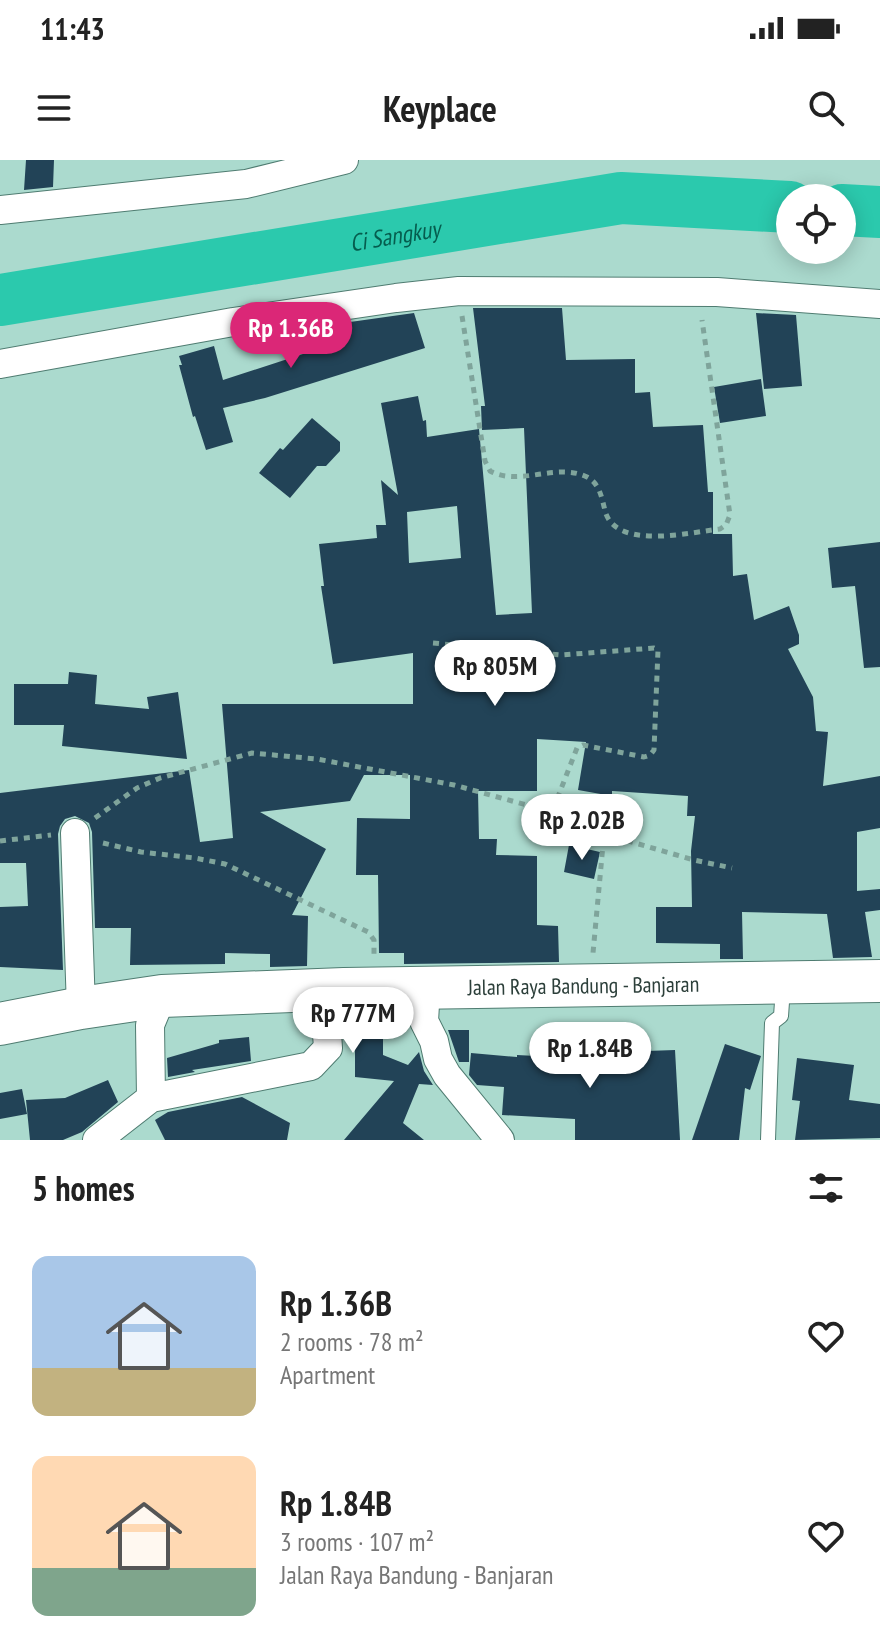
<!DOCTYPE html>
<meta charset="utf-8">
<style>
:root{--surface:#fff;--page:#f2f2f2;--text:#222;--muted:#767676;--accent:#db2777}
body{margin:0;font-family:"PT Sans Narrow",sans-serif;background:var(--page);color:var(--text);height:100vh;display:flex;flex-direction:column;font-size:30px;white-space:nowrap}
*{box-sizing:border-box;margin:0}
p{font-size:26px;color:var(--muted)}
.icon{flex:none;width:44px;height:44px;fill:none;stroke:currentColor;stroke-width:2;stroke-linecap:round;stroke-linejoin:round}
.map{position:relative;height:980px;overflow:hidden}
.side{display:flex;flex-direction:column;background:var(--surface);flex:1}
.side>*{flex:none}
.tools{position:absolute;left:776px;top:24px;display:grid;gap:16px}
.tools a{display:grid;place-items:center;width:80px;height:80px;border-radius:50%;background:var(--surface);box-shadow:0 4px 20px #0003;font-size:40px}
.price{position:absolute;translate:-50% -68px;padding:0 18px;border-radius:28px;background:#fff;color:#222;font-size:26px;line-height:52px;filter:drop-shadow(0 2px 4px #0008)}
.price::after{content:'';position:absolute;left:50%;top:48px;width:24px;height:18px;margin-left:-12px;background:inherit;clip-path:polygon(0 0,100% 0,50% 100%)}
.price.active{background:var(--accent);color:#fff}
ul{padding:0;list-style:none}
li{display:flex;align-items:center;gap:24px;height:200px;padding:0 32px}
li span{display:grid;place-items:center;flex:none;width:224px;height:160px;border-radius:16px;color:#555}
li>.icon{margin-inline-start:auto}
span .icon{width:96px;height:96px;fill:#fffc;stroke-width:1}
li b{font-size:34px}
h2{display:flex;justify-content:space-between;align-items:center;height:96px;padding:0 32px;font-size:34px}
.status{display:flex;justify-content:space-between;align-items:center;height:56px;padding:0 40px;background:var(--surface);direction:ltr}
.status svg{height:22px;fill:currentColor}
header{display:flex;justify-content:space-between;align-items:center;height:104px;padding:0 32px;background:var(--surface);font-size:36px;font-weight:700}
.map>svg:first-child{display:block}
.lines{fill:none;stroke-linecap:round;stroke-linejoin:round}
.river{stroke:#2bc9ad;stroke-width:52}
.building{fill:#224357;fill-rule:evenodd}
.service-casing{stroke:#4f7c71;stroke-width:16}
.minor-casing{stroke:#4f7c71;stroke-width:30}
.primary-casing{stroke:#4f7c71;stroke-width:44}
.path{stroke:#7fa49b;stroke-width:5;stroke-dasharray:6 6;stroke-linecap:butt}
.service{stroke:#fff;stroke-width:14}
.minor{stroke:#fff;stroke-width:28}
.primary{stroke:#fff;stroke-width:42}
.labels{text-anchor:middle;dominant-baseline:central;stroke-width:8;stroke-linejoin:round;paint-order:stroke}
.street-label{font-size:22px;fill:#2c3f3a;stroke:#b8e8db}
.water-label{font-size:24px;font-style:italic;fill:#055d4e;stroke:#b8e8db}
</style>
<div class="status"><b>11:43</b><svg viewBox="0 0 49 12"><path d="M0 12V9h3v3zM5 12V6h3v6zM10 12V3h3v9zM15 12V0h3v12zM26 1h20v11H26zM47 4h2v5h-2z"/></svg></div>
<header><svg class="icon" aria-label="menu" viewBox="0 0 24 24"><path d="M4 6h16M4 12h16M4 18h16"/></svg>Keyplace<svg class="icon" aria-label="search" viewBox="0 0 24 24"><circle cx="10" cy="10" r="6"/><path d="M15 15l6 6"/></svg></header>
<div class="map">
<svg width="880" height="980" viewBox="0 0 880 980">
<rect width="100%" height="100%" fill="#abdace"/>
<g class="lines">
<!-- river -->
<g class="river">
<path d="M842,50L880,52"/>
<path id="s1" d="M0,140L621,38L790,47"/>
</g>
</g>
<!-- building -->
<path class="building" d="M26,0H54L53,27L24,30Z
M473,148H562L566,200L635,199V233L650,232L653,267L703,265L708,332H713V374H732L733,416L747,414L754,460L789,446L799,475V484L788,489L813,537L816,571L828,572L823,626L880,616V668L857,672V731L880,729V750L865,752L872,797L833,798L827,754L742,752L743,799H720V784L656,783V747H692L691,691L695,656H687L688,636L612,631V636L578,630L586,582L537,579V631H478L479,679H497L496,695L537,696V765L558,766L559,802L404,804V793H379L378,715H356L357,658L410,659V615H364L350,641L260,652L326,689L292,755L308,756L307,806L270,807V794L225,793V804L130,805L131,768H95L92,672L89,663L75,656L65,659L60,666L58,674L63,810L0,807V747L28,746L26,703H0V633L189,610L200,682L233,678L222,544H413V493L333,504L321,426H324L319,384L377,378L376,365H386L381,320L398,335L381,243L418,236L423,261L426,260L427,277L479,269L496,455L532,453L524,268L482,270L481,246H485ZM457,346L461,398L409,403L407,352Z
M414,153L425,188L265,238L223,248L233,282L206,290L195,256L193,257L179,205H182L179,196L214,186L223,220L306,193L304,183L346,174L343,163Z
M756,153L796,155L802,226L764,229Z
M761,219L766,256L720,263L714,227Z
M312,258L340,282V291L326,306H317L290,338L259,313L280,288L283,290Z
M880,382V507L864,508L855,426L832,428L828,388Z
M69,512L97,515L95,544L149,549L147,537L178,532L187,599L62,586L64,565H14V524H68Z
M569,685L600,692L594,719L564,712Z
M355,869H383V895L408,905L419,892L424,911L433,925L419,924L403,963L424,980H344L394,921L355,917Z
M448,870H469V902H459Z
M249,877L251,901L192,910L195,912L168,917L167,898L219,883V880Z
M725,884L761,896L750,930L745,928L739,980H692Z
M586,885L618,886V892L675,890L680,980H575V959L502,955L504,927L477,925L469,915L471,893L517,897V895L555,897V886L586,887Z
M797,898L854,905L849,940L880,944V978L795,980L800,941L792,940Z
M108,920L118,942L82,972L63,980H30L26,940L65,938Z
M22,929L27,954L0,959V933Z
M242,937L290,963L287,980H165L155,960L168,952Z"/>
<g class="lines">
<defs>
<path id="service" d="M768,980L772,863L781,856L783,828"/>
<path id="minor" d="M0,50L246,24L344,0
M0,204L233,162L396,138L459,131L717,132L880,144
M75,673L81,848
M426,828L424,861L434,881L438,899L447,915L500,980
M151,938L150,865L162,836
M97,980L151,938L311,906L328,888L326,859L344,829"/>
<g id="primary">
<path id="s2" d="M0,864L81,848L162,836L344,829L880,821"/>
</g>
</defs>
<!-- service casing -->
<use href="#service" class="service-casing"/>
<!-- minor casing -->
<use href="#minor" class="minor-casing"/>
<!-- primary casing -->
<use href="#primary" class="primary-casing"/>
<!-- path -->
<path class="path" d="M462,156L485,301L490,311C520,327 557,302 587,317C601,324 602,341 606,354C620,390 692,372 720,369L726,365L730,355L702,160
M433,483L561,495L654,488L658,490L654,590L650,595L644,597L583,585L577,588L552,652
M95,658L137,628L160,618L252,593L317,599L454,625L552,652L604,674L593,793
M604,674L694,700L732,708
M0,681L51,675
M103,683L141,692L195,698L225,704L368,772L374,780V797"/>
<!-- service -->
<use href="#service" class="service"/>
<!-- minor -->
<use href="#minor" class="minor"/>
<!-- primary -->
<use href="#primary" class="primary"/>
</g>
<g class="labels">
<!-- street labels -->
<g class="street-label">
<text stroke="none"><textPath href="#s2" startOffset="586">Jalan Raya Bandung - Banjaran</textPath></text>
</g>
<!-- water labels -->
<g class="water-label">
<text stroke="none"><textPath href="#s1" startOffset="400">Ci Sangkuy</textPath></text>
</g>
</g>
</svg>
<div class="tools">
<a><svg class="icon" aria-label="locate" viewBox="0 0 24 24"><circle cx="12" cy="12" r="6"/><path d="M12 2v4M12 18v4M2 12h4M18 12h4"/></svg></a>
</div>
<b class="price active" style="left:291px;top:210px">Rp 1.36B</b>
<b class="price" style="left:495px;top:548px">Rp 805M</b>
<b class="price" style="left:582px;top:702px">Rp 2.02B</b>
<b class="price" style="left:353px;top:895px">Rp 777M</b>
<b class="price" style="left:590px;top:930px">Rp 1.84B</b>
</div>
<section class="side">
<h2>5 homes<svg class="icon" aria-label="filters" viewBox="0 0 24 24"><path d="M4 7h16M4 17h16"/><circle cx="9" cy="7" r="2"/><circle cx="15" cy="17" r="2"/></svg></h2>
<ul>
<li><span style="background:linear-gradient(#a9c7e8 70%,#c2b280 0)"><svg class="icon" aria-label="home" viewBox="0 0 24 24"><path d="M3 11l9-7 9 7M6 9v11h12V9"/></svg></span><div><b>Rp 1.36B</b><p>2 rooms · 78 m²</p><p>Apartment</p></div><svg class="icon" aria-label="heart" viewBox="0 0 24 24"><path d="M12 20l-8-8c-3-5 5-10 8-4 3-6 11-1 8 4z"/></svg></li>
<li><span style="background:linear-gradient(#ffd9b3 70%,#7fa58c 0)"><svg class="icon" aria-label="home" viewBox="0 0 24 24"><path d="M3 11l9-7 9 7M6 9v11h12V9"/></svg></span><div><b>Rp 1.84B</b><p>3 rooms · 107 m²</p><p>Jalan Raya Bandung - Banjaran</p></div><svg class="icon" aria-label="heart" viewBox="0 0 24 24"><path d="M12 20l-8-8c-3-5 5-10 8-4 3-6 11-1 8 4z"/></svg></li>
</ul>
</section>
